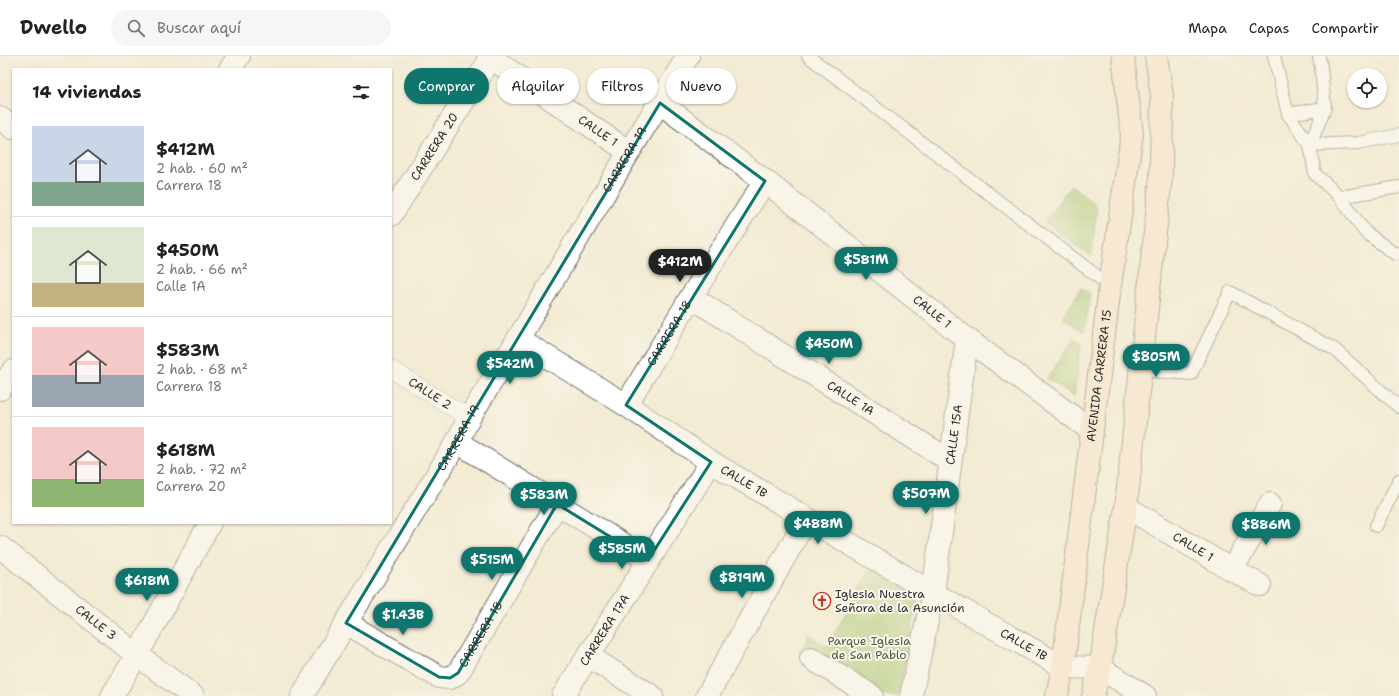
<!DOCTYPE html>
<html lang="es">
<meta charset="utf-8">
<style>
:root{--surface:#fff;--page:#f6f6f6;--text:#222;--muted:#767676;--line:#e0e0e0;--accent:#0f766e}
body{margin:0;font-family:"Shantell Sans",sans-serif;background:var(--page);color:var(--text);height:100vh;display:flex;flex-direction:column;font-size:15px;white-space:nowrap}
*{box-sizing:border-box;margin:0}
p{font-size:13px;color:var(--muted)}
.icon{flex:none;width:22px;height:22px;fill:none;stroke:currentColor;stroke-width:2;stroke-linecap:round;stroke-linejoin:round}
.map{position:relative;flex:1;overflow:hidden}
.panel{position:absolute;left:12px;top:12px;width:380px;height:456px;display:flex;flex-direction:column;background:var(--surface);border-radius:0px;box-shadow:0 1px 3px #0004}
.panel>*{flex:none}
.banner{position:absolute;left:404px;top:12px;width:380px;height:36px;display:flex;gap:8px}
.buttons{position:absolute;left:1347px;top:12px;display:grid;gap:8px}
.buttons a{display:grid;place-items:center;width:40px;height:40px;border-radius:50%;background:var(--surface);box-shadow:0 1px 3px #0004;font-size:20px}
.price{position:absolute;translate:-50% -34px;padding:0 9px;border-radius:14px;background:var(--accent);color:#fff;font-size:13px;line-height:26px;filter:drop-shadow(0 1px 2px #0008)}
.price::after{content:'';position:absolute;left:50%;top:24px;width:12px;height:9px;margin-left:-6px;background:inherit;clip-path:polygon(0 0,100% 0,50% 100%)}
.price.on{background:#222;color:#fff}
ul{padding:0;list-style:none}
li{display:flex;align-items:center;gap:12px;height:100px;padding:0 20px}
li+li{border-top:1px solid var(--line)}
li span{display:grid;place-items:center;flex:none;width:112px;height:80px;border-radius:0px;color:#555}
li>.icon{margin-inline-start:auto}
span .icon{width:48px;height:48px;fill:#fffc;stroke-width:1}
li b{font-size:17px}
h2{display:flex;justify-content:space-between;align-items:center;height:48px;padding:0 20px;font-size:17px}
.tag{padding:0 14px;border-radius:18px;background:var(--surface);box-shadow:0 1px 3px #0004;font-size:14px;line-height:36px}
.tag.on{background:var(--accent);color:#fff}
header{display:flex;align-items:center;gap:24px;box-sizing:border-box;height:56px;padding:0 20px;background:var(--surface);border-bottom:1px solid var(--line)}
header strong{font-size:19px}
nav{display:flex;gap:22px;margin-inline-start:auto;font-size:14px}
.search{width:280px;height:36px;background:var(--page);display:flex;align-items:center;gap:10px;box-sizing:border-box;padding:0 14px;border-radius:22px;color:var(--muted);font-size:15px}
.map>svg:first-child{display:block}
.green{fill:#a0c36c;stroke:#66774c}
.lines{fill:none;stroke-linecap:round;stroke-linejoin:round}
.service-casing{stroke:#716e66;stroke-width:14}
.pedestrian-casing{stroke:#716e66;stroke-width:18}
.minor-casing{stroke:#716e66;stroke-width:24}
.secondary-casing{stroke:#716e66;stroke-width:24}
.service{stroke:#fff;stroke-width:12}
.pedestrian{stroke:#fff;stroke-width:17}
.minor{stroke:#fff;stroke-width:22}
.secondary{stroke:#fde5d0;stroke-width:22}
.marked{fill:none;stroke:#0f766e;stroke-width:3;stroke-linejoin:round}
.labels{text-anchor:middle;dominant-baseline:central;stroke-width:4;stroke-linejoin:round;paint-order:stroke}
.street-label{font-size:12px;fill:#2b2b2b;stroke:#fbf7ec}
.poi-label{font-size:12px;fill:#2b2b2b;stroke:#fbf7ec;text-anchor:start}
.park-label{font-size:12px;fill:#4e593e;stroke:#fbf7ec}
</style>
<header>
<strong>Dwello</strong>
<div class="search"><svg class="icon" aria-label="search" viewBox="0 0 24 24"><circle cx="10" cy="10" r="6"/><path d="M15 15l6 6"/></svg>Buscar aquí</div>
<nav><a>Mapa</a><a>Capas</a><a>Compartir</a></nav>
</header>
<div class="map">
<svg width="1399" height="640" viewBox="0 0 1399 640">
<rect width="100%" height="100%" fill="#fbf7ec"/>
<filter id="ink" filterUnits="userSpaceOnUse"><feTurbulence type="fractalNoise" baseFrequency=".025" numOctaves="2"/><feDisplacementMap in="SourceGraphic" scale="8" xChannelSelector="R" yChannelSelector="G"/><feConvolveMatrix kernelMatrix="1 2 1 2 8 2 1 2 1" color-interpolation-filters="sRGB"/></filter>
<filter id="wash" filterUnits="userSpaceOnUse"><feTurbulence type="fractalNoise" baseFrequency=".012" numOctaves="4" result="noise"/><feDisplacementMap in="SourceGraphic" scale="16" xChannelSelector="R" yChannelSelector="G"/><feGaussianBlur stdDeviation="0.9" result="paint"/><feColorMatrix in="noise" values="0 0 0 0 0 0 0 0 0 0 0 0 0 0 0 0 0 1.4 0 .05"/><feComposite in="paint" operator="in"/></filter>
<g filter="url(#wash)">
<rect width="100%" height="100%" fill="#f3ebd4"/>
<!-- green -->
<path class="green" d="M1071,129L1097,150L1091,200L1045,166Z
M1081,232L1090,238L1084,276L1063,262Z
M1075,282L1081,288L1074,340L1047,322Z
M873,508L919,537L898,640H879L799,597L809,582L806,577L827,591Z"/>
</g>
<g filter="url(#ink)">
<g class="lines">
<defs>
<path id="service" d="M808,0L1110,230
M1274,0L1288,58L1310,89L1315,118L1340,141L1365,176L1395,198L1399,197
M1288,58L1325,52
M1310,89L1325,52L1321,12L1319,0
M1310,89L1358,87L1399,79
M1340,141L1399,131
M1140,314L1191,318L1230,236L1334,293L1399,351
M1376,470L1399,424"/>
<g id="pedestrian">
<path id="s1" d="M391,313L469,362"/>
</g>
<g id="minor">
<path id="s2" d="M488,0L629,96"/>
<path d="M230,13L239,0"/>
<path id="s3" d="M660,47L765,125L967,283L1092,375"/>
<path d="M0,62L13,72"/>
<path id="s4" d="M391,159L491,2"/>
<path id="s5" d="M691,241L950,405"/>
<path id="s6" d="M518,283L626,349L711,406L933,537L1063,611L1100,612L1145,640"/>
<path d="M0,333L13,315"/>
<path id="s7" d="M626,349L691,241L765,125"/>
<path d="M457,386L648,504"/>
<path id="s8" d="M1126,451L1232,514L1260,529"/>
<path id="s9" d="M0,491L137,599L193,640"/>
<path d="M1232,514L1270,448"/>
<path id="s10" d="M346,567L439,621L450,622L458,617L557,448"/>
<path d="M588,600L652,640"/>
<path d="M811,602L872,640"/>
<path d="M112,640L137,599L210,467"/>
<path id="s11" d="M302,640L346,567L457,386L469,362L518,283L629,96L688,0"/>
<path id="s12" d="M563,640L711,406"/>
<path d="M707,640L806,463"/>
<path id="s13" d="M911,640L933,537L967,283"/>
</g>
<g id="secondary">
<path id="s14" d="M1057,640L1063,611L1110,230L1132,78L1123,0"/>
<path d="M1093,640L1100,612L1126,451L1161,120L1162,40L1156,0"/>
</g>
</defs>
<!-- service casing -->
<use href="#service" class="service-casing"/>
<!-- pedestrian casing -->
<use href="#pedestrian" class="pedestrian-casing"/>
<!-- minor casing -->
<use href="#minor" class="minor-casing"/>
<!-- secondary casing -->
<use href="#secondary" class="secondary-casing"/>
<!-- service -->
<use href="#service" class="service"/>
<!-- pedestrian -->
<use href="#pedestrian" class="pedestrian"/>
<!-- minor -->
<use href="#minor" class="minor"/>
<!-- secondary -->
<use href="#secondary" class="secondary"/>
</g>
</g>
<!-- marked area -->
<path d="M0 0H1399V640H0ZM660,47L765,125L626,349L711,406L648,504L557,448L458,617L450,622L439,621L346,567Z" fill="#f3ebd4" fill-opacity=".55" fill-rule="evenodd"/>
<path class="marked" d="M660,47L765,125L626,349L711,406L648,504L557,448L458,617L450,622L439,621L346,567Z"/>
<!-- icons -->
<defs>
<symbol id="church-ring" viewBox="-11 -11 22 22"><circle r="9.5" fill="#fbf7ec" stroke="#c8321e" stroke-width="1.5"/><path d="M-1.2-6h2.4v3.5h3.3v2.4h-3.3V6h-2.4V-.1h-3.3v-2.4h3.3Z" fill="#c8321e"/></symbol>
</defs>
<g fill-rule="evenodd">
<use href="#church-ring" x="812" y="535" width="20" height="20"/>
</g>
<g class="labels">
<!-- street labels -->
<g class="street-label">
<text stroke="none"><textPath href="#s2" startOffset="133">CALLE 1</textPath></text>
<text stroke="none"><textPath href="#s4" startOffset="81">CARRERA 20</textPath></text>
<text stroke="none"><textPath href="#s11" startOffset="626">CARRERA 19</textPath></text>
<text stroke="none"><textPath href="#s3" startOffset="343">CALLE 1</textPath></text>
<text stroke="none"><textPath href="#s7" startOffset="84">CARRERA 18</textPath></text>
<text stroke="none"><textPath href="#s14" startOffset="323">AVENIDA CARRERA 15</textPath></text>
<text stroke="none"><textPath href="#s1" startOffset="46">CALLE 2</textPath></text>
<text stroke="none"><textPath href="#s5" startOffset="189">CALLE 1A</textPath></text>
<text stroke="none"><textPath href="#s13" startOffset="265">CALLE 15A</textPath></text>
<text stroke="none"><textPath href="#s11" startOffset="302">CARRERA 19</textPath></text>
<text stroke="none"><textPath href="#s6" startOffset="267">CALLE 1B</textPath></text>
<text stroke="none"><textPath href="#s8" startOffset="78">CALLE 1</textPath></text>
<text stroke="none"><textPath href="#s9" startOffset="122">CALLE 3</textPath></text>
<text stroke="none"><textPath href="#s12" startOffset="78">CARRERA 17A</textPath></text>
<text stroke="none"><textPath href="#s10" startOffset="173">CARRERA 18</textPath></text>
<text stroke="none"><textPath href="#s6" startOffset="591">CALLE 1B</textPath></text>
</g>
<!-- poi labels -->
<g class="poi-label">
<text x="835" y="538">Iglesia Nuestra<tspan x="835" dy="14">Señora de la Asunción</tspan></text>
</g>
<!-- park labels -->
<g class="park-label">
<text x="869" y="585">Parque Iglesia<tspan x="869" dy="14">de San Pablo</tspan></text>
</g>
</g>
</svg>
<div class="buttons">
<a><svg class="icon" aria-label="locate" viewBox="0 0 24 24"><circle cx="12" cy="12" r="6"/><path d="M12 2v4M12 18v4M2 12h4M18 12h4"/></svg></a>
</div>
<b class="price" style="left:866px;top:225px">$581M</b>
<b class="price on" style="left:680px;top:227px">$412M</b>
<b class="price" style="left:829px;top:309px">$450M</b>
<b class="price" style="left:1156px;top:322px">$805M</b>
<b class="price" style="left:510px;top:329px">$542M</b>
<b class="price" style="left:926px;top:459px">$507M</b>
<b class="price" style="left:544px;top:460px">$583M</b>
<b class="price" style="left:818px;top:489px">$488M</b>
<b class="price" style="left:1266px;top:490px">$886M</b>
<b class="price" style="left:622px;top:514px">$585M</b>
<b class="price" style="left:492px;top:525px">$515M</b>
<b class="price" style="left:742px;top:543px">$819M</b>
<b class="price" style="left:147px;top:546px">$618M</b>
<b class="price" style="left:403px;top:580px">$1.43B</b>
<div class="banner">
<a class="tag on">Comprar</a>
<a class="tag">Alquilar</a>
<a class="tag">Filtros</a>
<a class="tag">Nuevo</a>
</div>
<section class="panel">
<h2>14 viviendas<svg class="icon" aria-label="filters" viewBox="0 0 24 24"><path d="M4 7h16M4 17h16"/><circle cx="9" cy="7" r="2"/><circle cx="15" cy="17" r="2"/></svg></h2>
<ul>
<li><span style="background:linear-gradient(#c9d6e8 70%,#7fa58c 0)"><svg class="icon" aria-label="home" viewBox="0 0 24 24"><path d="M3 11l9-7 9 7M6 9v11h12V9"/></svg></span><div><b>$412M</b><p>2 hab. · 60 m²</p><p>Carrera 18</p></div></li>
<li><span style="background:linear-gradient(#dfe7d0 70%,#c2b280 0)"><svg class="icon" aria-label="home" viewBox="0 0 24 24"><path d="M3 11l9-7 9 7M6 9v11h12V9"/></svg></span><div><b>$450M</b><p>2 hab. · 66 m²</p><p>Calle 1A</p></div></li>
<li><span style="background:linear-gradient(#f6c9c9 60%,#9aa5b1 0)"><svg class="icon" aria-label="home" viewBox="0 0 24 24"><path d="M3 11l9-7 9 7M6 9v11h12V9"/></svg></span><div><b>$583M</b><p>2 hab. · 68 m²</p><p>Carrera 18</p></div></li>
<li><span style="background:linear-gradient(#f6c9c9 65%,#8fb573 0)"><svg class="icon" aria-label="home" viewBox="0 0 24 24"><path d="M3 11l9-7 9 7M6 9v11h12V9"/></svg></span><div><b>$618M</b><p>2 hab. · 72 m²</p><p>Carrera 20</p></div></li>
</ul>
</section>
</div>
